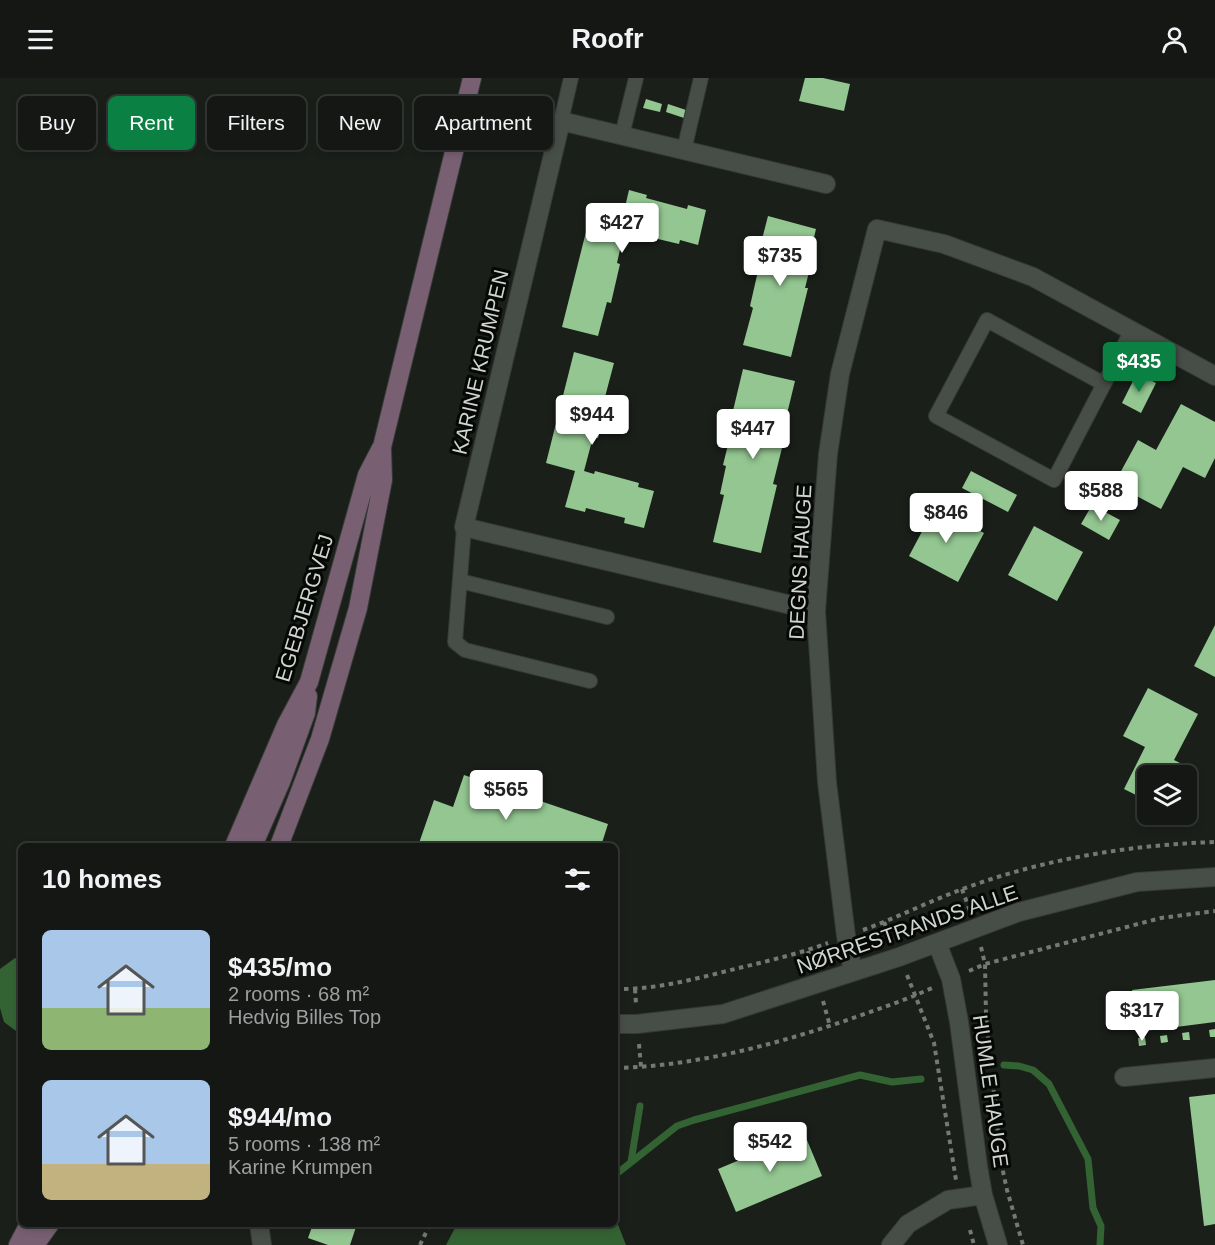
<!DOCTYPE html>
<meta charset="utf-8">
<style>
:root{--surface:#141714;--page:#1d201d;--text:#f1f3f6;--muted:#9d9fa0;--line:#333634;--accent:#0b8043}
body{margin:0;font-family:Helvetica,sans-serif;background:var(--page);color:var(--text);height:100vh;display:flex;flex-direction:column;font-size:22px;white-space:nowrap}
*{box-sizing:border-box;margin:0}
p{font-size:20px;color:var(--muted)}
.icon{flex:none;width:33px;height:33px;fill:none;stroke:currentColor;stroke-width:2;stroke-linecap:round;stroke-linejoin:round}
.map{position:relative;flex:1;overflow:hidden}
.sheet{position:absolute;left:18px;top:765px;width:600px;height:384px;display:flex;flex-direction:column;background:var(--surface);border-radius:9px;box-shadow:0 3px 9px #0003,0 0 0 2px var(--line)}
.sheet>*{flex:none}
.banner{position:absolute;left:18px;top:18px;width:600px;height:54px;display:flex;gap:12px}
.buttons{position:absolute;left:1137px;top:687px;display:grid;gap:12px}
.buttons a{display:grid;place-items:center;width:60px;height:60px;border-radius:9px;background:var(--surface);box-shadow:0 3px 9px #0003,0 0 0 2px var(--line);font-size:30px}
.price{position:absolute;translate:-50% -51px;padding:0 14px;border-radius:6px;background:#fff;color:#222;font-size:20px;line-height:39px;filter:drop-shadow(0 2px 3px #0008)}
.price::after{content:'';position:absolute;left:50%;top:36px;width:18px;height:14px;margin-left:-9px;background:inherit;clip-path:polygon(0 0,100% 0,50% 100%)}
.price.active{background:var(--accent);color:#fff}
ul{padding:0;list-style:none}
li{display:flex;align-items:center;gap:18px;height:150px;padding:0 24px}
li span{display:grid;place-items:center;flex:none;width:168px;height:120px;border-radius:9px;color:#555}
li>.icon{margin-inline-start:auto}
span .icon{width:72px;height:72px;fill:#fffc;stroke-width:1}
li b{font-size:26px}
h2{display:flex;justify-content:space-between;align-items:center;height:72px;padding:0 24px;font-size:26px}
.pill{padding:0 21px;border-radius:9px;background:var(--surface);box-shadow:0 3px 9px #0003,0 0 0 2px var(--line);font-size:21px;line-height:54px}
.pill.active{background:var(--accent);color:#fff}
header{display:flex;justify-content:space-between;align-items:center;height:78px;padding:0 24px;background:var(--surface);font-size:27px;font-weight:700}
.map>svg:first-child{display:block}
.water{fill:#346333}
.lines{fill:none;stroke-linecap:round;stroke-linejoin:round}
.stream{stroke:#346333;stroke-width:7}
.building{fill:#93c691}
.lane-casing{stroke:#363a36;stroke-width:16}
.street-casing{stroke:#363a36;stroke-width:20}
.secondary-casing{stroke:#363a36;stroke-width:20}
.path{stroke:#747974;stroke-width:4;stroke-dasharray:4.5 4.5;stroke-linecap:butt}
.lane{stroke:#474d47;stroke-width:14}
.street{stroke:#474d47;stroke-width:18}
.secondary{stroke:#786072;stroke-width:18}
.labels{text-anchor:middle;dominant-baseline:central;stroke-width:6;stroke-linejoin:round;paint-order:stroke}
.street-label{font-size:21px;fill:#d1d5d1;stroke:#060806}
</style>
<header><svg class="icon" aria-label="menu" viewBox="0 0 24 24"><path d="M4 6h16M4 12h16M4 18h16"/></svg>Roofr<svg class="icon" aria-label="person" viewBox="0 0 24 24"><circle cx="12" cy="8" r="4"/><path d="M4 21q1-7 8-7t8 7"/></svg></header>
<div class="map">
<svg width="1215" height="1167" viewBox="0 0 1215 1167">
<rect width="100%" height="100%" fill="#1a1f1a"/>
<!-- water -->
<path class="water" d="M15,880L21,881V950L16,953L4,944L0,930V891Z
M615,1139L626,1167H446L457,1146H615Z"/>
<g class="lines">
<!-- stream -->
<path class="stream" d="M1004,987L1019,988L1033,992L1049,1006L1088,1081L1093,1130L1101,1148L1100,1167
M631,1084L640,1028
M615,1097L677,1048L694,1042L860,997L892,1004L921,1001"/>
</g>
<!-- building -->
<path class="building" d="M805,0H823L850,6L844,33L799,23Z
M646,21L662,26L660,34L643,30Z
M668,26L686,32L684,40L666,34Z
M629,112L647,117L646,120L687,131L688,127L706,132L698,167L680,162L679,166L637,156L638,153L625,150L617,185L620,186L611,225L607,224L598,258L562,249L590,138L621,146Z
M768,138L816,151L807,189L810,190L805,210H808L791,279L743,267L753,230L750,228L758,193L754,192Z
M574,274L614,285L605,319L608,320L598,360L593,359L584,393L594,396L595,393L639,405L638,409L654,413L644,450L624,445L625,440L586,430L585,434L565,429L575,393L546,385Z
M743,291L795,303L779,369L782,370L773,406L777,407L761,475L713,464L724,417L720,416L726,388L723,387L734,342L731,341Z
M1137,295L1156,305L1141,335L1122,325Z
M1181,326L1215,344V380L1205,400L1183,389L1161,431L1114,406L1138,362L1156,372Z
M971,393L1017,417L1008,434L962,410Z
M1092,427L1120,442L1109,462L1081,446Z
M935,429L984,455L958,504L909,478Z
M1034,448L1083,474L1057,523L1008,497Z
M1215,547V599L1194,588Z
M1148,610L1198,636L1174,682L1192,691L1186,702V698H1148V723L1124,711L1145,669L1123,658Z
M464,697L608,746L601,768H418L434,722L453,729Z
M1215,902V944L1137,954L1132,912Z
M1215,951V959H1210L1209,952Z
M1189,954L1190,962H1183L1182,955Z
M1167,957L1168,964L1161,965L1160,958Z
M1145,959L1146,967L1139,968L1138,960Z
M1215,1016V1146L1204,1148L1189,1019Z
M804,1055L822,1098L736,1134L718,1091Z
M313,1146H357L350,1167H328L308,1160Z"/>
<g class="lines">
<defs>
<path id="lane" d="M561,43L571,0
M622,57L636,0
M684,72L701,0
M1104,306L987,242L936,338L1054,402L1131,254
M464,449L455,564L465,572L590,603
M460,503L607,539"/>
<path id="street" d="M816,533L464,449L561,43L826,106
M937,865L951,901L959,944L978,1088L983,1117L998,1167
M853,894L846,858L827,704L816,533L828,376L840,296L877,151L944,166L1033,199L1215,298
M615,946H637L723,936L899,879L1019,834L1137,804L1215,799
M1124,999L1215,990
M259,1146L262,1167
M891,1167L908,1146L948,1122L983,1117"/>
<path id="secondary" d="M234,768L286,647L309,604L367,397L381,370
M253,768L281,704L306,635L308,618
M279,768L320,661L358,530L383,402L382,369L472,0
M18,1167L29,1146
M35,1167L50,1146"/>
</defs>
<!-- lane casing -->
<use href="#lane" class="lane-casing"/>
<!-- street casing -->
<use href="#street" class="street-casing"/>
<!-- secondary casing -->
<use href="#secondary" class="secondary-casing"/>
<!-- path -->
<path class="path" d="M962,811L970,833
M884,844L892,863
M863,852C896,840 928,824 960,812C1042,781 1129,767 1215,764
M981,869L985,886L986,938L1001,1084L1007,1112L1023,1167
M808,873L812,887
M969,893L985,886L1161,840L1215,833
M907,897L934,965L956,1102
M615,911C658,912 702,899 743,889C772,882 801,875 828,865
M635,911L636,926
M823,923L830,948
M639,966L641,989
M615,990C699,988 781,965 859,938C884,929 908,921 932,910
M970,1152L974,1167
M420,1167L430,1146"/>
<!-- lane -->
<use href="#lane" class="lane"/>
<!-- street -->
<use href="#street" class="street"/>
<!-- secondary -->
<use href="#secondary" class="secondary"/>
</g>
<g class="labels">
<!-- street labels -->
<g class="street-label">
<text transform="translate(480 284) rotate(-77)">KARINE KRUMPEN</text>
<text transform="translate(800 484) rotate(-87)">DEGNS HAUGE</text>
<text transform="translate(304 530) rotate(-73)">EGEBJERGVEJ</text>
<text transform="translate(907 851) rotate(-19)">NØRRESTRANDS ALLE</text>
<text transform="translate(991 1013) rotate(82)">HUMLE HAUGE</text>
</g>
</g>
</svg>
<div class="buttons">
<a><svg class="icon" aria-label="layers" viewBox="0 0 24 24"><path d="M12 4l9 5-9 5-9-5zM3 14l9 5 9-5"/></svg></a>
</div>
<b class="price" style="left:622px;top:176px">$427</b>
<b class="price" style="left:780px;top:209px">$735</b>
<b class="price active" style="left:1139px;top:315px">$435</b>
<b class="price" style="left:592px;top:368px">$944</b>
<b class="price" style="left:753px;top:382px">$447</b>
<b class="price" style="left:1101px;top:444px">$588</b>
<b class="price" style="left:946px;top:466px">$846</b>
<b class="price" style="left:506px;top:743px">$565</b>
<b class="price" style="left:1142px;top:964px">$317</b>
<b class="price" style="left:770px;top:1095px">$542</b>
<div class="banner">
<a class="pill">Buy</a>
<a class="pill active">Rent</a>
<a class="pill">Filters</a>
<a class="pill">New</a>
<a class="pill">Apartment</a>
</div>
<section class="sheet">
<h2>10 homes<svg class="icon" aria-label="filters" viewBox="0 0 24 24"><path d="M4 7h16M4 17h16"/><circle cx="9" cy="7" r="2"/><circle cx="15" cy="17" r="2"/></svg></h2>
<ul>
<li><span style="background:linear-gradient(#a9c7e8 65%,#8fb573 0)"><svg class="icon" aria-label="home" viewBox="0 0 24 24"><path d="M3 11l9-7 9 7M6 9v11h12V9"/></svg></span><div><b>$435/mo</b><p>2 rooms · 68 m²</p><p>Hedvig Billes Top</p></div></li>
<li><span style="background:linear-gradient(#a9c7e8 70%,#c2b280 0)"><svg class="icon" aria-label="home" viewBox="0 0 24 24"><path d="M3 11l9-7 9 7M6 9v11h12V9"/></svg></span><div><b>$944/mo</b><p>5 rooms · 138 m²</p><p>Karine Krumpen</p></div></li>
</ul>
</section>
</div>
